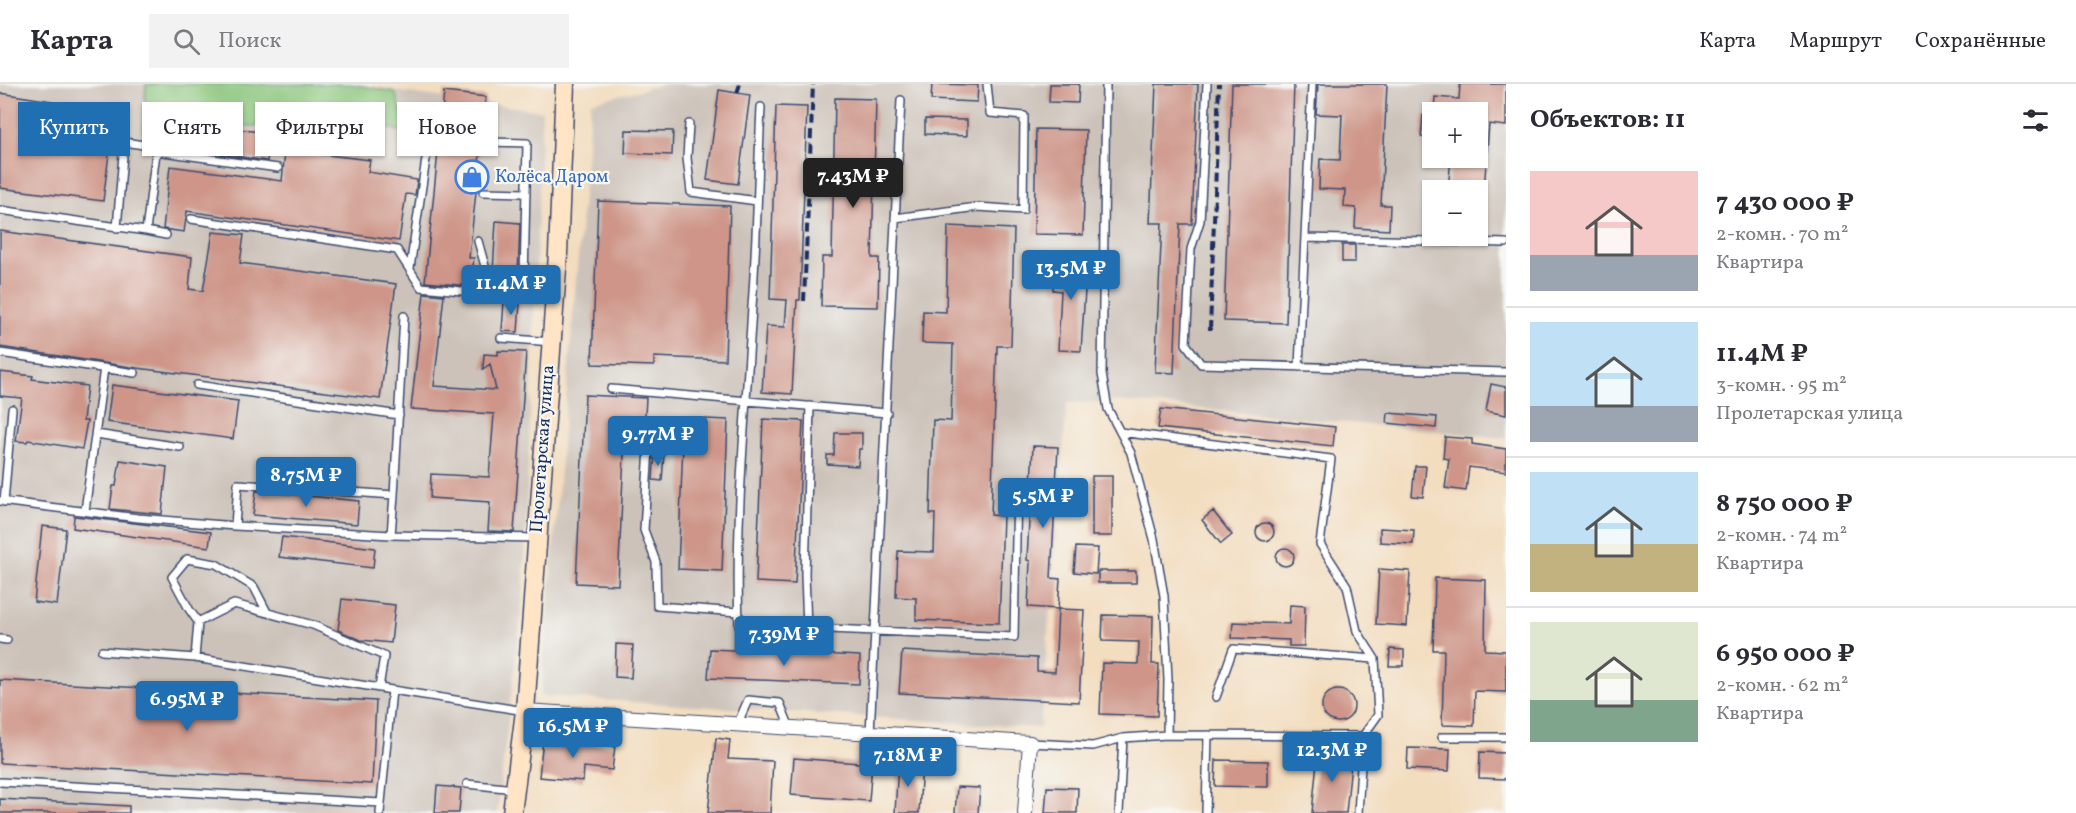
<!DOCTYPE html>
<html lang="ru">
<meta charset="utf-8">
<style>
:root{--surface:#fff;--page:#f2f2f3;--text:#2b2b33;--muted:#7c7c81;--line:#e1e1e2;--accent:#1f6fb2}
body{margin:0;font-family:Vollkorn,serif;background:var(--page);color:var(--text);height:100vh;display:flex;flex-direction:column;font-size:22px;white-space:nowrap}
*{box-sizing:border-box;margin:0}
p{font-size:20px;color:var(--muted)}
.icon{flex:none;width:33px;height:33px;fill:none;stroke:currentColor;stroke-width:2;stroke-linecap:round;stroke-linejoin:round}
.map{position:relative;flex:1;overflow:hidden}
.side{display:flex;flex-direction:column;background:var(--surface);width:570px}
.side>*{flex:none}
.banner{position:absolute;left:18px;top:18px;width:570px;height:54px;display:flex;gap:12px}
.fabs{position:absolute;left:1422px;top:18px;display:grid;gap:12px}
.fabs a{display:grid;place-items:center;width:66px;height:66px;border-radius:0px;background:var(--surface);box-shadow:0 2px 4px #0004;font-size:30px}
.price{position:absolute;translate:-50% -51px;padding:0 14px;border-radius:6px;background:var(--accent);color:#fff;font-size:20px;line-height:39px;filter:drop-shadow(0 2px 3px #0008)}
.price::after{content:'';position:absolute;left:50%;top:36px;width:18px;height:14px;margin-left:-9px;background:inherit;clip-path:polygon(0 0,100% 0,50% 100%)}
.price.active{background:#222;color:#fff}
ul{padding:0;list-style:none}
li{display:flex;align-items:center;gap:18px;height:150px;padding:0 24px}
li+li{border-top:2px solid var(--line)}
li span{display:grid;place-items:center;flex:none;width:168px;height:120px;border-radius:0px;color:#555}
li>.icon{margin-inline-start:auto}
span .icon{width:72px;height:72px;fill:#fffc;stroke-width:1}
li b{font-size:26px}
h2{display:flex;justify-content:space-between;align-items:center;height:72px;padding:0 24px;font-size:26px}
.tag{padding:0 21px;border-radius:0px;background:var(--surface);box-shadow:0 2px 4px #0004;font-size:21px;line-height:54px}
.tag.active{background:var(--accent);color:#fff}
header{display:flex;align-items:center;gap:36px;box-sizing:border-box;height:84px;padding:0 30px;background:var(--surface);border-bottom:2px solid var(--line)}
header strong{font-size:28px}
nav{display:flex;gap:33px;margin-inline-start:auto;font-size:21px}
.search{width:420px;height:54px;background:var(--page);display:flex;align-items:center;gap:15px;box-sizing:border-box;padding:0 21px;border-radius:0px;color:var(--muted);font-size:22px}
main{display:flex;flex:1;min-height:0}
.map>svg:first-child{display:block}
.industrial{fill:#ccc2b9;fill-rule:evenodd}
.green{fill:#88c479;stroke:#527a6c;stroke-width:1.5}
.building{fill:#ce9588}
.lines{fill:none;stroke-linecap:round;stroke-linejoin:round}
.lane-casing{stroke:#3b496d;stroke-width:10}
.street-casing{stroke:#3b496d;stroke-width:16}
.secondary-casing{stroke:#3b496d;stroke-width:21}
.lane{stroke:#fff;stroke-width:7}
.street{stroke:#fff;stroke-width:14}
.secondary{stroke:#ffe4c6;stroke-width:18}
.rail{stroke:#1b2f5e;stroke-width:4;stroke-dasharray:9 4.5;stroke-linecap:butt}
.labels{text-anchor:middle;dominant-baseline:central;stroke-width:4.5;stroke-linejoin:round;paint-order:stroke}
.shop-label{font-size:18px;fill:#366cbe;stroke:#f6f6f2;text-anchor:start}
.street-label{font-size:18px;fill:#1b2f5e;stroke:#f6f6f2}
</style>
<header>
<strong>Карта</strong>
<div class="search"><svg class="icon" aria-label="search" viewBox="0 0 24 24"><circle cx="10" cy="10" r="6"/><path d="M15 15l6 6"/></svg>Поиск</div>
<nav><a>Карта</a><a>Маршрут</a><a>Сохранённые</a></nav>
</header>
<main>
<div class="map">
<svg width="1506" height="729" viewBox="0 0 1506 729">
<rect width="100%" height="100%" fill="#f6f6f2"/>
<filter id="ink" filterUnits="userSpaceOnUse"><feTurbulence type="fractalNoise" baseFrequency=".0167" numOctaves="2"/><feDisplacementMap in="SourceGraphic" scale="12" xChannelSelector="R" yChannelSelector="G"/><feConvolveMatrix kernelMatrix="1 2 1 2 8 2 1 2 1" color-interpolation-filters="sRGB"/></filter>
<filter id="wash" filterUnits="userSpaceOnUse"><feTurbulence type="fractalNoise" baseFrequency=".008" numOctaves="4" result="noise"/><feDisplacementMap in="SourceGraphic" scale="24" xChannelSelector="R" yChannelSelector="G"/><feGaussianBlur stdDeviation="1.35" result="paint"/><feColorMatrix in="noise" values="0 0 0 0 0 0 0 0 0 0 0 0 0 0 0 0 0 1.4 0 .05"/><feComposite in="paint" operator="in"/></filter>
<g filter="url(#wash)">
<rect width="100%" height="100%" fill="#f3ddbf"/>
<!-- industrial -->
<path class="industrial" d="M0,0H344L542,27L523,514L497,729H0Z
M665,0H1506V354L1119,317L1067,319L1040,644L541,612L591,18ZM1432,28H1478V74H1432ZM1432,106H1478V152H1432Z"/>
<!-- green -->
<path class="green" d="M146,0H352L395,8L408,49L358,36L143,48Z"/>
<g id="blocks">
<!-- building -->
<path class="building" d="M932,0L978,1L977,18L931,16Z
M1050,0H1079L1078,19L1049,18Z
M1156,0H1198L1192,140H1180L1174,289L1155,288L1162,139H1150Z
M1232,0H1294L1286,239L1224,237Z
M1318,0H1387L1381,121H1390L1389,146L1355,144L1356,124L1344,123L1345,106L1319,105L1320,75L1340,76L1342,31L1316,30Z
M1460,0H1506V42L1489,40L1484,106H1448L1451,74H1478V28H1434L1435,13L1459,15Z
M719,6L750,11L738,100L707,96Z
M444,8L486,13L469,174H474L470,202L425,198Z
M0,9L51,17V19L103,26L100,49L64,43L60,45L58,49L63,55L110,62L103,117L0,104Z
M835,14L876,15L872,174H879L878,223L821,222L822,173H832Z
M776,22L807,23L800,216H797L792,310L762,308L766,242L785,243L787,216L770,215Z
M1423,31L1432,32V55L1421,53Z
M925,35L967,36V52L925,50Z
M187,37L271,50L267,77L183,64Z
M1036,45L1086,46L1083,151L1034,150Z
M626,46L673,47L672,71L625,69Z
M298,56L321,59L319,70L370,76L368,88L417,96L415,111L406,110L399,157L187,127L184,148L163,145L170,82L282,97L285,67L297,68Z
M598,117L730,122L725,276L654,273V282L592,280Z
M496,137L520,139L518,191L493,188Z
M948,142L1014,145L1011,262H997L991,431L1003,432L999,539L916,536V514L896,513L898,467L934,468L935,430H930L933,336L951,337L953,260L922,259L923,227L946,228Z
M0,147L192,173L189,205L203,207L213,148L244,151L240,179L396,200L380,315L137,284L0,263Z
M1342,161H1355V178H1342Z
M1054,174L1087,176L1081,267L1058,266L1061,207L1053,206Z
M424,209L444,211L434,302L496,306L490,280L483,285L484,270L498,271V267L526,268L514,448L488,447L490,418L430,414L431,390L489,393L494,330L411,325Z
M504,217L520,218L518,248L502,247Z
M0,288L33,292L32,295L87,302L83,337H87L82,365L28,356L27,358L16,357L22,314L0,312Z
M1491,300L1506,303V331L1486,327Z
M112,301L238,317L233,355L107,338Z
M585,311L646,314L644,349L625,348L618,501L576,499Z
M1161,325L1335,343L1333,362L1158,344Z
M1388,329L1437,333L1436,344L1387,339Z
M684,334L728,336L722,487L678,485Z
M763,335L803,337L795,500L756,498Z
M835,349H862V365H859L858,382L827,380V371H834Z
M1445,353L1472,355V360L1506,365V388L1469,383L1466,407L1445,404L1449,375L1443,374Z
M1033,362L1058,363L1051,494L1060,495L1058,525L1028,523L1030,477L1027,476Z
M655,369L664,370L662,397L653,396Z
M120,376L167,383L162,430L110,425L113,402H116Z
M1415,382H1426L1423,413L1412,412Z
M1092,392H1112V452H1092Z
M256,407L359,417L357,440L253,431Z
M1213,427L1232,451L1221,460L1202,436Z
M74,432L211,448L209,463L73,444Z
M1256 448a9 9 0 1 1 18 0a9 9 0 1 1-18 0Z
M42,442L66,445L57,521L34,518Z
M1380,444L1414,446L1413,460L1380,458Z
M282,453L375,464L373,484L279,473Z
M1076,463L1098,464L1096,490L1074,488Z
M1276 473a9 9 0 1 1 18 0a9 9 0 1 1-18 0Z
M1379,485L1410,487L1407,542L1376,540Z
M1098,487H1136V499H1098Z
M1435,494L1486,496L1485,566L1506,567V608L1475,607L1474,642L1442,641L1444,566H1433Z
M342,515L395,521L391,559L361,556L338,546Z
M1290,521L1305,522L1304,562H1289V556L1232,554L1233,538L1289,540Z
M1058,525L1084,526L1079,618L899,609L902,567L1037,574V587L1055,588Z
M1103,531L1153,532L1152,580H1159L1157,632L1100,630L1102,579L1138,580L1139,558L1102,557Z
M616,560L633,561L631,594L615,593Z
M710,565L860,572L859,600L708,594Z
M1390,565L1404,566V582H1389Z
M0,596L376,617L372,700L0,679Z
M1322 622a16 16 0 1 1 32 0a16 16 0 1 1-32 0Z
M716,654L730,656L728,675L773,677L770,729H708Z
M543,655L615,662L612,686L584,683L583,697L539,693Z
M1408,664L1450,665L1449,687L1407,685Z
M1318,667L1352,670L1346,729H1312Z
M1480,668L1506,669V695L1479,694Z
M794,674L872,680L869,717L791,711Z
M1216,676L1268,677V703L1215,702Z
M898,679L922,680L919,729H895Z
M437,702L461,704L459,729H435Z
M957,703L980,704L978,729H955Z
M1047,703L1078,704L1077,729H1045Z
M0,715L129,722V729H0Z"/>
</g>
</g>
<g filter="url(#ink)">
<use href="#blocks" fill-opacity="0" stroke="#3b496d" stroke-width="1.5"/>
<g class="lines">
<defs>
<path id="lane" d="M1106,0L1102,290L1108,325L1131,369L1154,455L1164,512L1168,596L1167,651
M1207,0L1200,137L1191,165L1186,260L1201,280L1506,288
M761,23C758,89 757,156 752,223C746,329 735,435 739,541L1014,553L1017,405
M689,40L687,74L691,108L757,117
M64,49L157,63
M158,57L160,33
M488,58L527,59L524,197
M156,67L278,84
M483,108L526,109
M0,126L146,147L158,53
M895,134L977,123L1023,126L1024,32L990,29L987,0
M191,135L397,166L421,203L553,216
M117,144L123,71
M146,147L166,151
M1306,154L1506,159
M478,157L488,193L556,202
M410,184L431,41
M501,254L552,258
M0,269L135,289
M1299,283L1312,0
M197,301L399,331
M611,305L887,329
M1120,348L1331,375L1320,460L1347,502L1357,547L1375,575L1378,631L1363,652H1377
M96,350L180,363
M649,363L644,446L656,478L657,522L738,528
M394,411L404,232
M0,417L138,434L235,442
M4,418L12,325
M85,427L104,284
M391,451L235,442L238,400L394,411L391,451L536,454
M198,538L189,525L172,493L187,475L216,480L254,503L267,528
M807,544L805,490L810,322
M0,555L7,556
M102,567L195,574L392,606L380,729
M195,574L198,538L234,520L313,541L384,572L379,604
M392,606L525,627
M1216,613L1233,565L1375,575
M737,641L748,616L780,619L790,644
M870,649L901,16
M1442,653H1506
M1030,659L1093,662L1123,654L1167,651L1363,652L1358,729
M0,698L381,719
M467,700L515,705
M1119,729L1123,654
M1206,729L1208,651"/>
<path id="street" d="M525,627L1030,659L1025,729"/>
<path id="secondary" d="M512,729L525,627L558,170L565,0"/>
</defs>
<!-- lane casing -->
<use href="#lane" class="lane-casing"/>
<!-- street casing -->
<use href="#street" class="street-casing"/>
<!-- secondary casing -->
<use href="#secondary" class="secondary-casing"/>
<!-- lane -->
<use href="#lane" class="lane"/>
<!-- street -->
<use href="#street" class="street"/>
<!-- secondary -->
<use href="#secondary" class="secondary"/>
<!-- rail -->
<path class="rail" d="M737,9L740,0
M804,217L813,0
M1210,246L1219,0"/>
</g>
</g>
<!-- icons -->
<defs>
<symbol id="shop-ring" viewBox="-11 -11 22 22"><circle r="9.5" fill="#f6f6f2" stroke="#3f7fe0" stroke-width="1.5"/><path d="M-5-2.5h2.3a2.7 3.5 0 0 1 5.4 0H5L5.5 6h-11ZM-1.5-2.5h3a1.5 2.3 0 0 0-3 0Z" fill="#3f7fe0"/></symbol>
</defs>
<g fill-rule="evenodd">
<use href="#shop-ring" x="453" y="74" width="38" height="38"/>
</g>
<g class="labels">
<!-- shop labels -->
<g class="shop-label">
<text x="495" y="93">Колёса Даром</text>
</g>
<!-- street labels -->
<g class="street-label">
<text transform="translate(543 365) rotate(-86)">Пролетарская улица</text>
</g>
</g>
</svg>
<div class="fabs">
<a>+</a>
<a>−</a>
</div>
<b class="price active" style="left:853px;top:125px">7.43M ₽</b>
<b class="price" style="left:1071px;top:217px">13.5M ₽</b>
<b class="price" style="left:511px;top:232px">11.4M ₽</b>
<b class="price" style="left:658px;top:383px">9.77M ₽</b>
<b class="price" style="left:306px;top:424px">8.75M ₽</b>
<b class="price" style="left:1043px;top:445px">5.5M ₽</b>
<b class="price" style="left:784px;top:583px">7.39M ₽</b>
<b class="price" style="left:187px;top:648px">6.95M ₽</b>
<b class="price" style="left:573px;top:675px">16.5M ₽</b>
<b class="price" style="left:1332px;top:699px">12.3M ₽</b>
<b class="price" style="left:908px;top:704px">7.18M ₽</b>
<div class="banner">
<a class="tag active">Купить</a>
<a class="tag">Снять</a>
<a class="tag">Фильтры</a>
<a class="tag">Новое</a>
</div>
</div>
<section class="side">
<h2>Объектов: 11<svg class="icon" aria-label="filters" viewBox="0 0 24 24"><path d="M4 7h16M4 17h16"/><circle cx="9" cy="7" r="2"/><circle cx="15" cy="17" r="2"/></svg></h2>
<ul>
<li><span style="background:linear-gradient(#f6c9c9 70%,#9aa5b1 0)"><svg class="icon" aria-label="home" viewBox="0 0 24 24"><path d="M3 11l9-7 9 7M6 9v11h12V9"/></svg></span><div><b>7 430 000 ₽</b><p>2-комн. · 70 m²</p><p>Квартира</p></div></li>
<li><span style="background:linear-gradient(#bfe0f5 70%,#9aa5b1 0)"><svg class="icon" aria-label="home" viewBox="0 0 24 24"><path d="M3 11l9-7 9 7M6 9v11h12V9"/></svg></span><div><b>11.4M ₽</b><p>3-комн. · 95 m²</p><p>Пролетарская улица</p></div></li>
<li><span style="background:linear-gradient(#bfe0f5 60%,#c2b280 0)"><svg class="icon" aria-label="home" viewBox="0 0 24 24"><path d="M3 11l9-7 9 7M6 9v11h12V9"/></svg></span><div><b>8 750 000 ₽</b><p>2-комн. · 74 m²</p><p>Квартира</p></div></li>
<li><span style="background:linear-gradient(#dfe7d0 65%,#7fa58c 0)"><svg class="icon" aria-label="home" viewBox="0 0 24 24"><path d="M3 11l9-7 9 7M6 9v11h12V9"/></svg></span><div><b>6 950 000 ₽</b><p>2-комн. · 62 m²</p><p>Квартира</p></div></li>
</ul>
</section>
</main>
